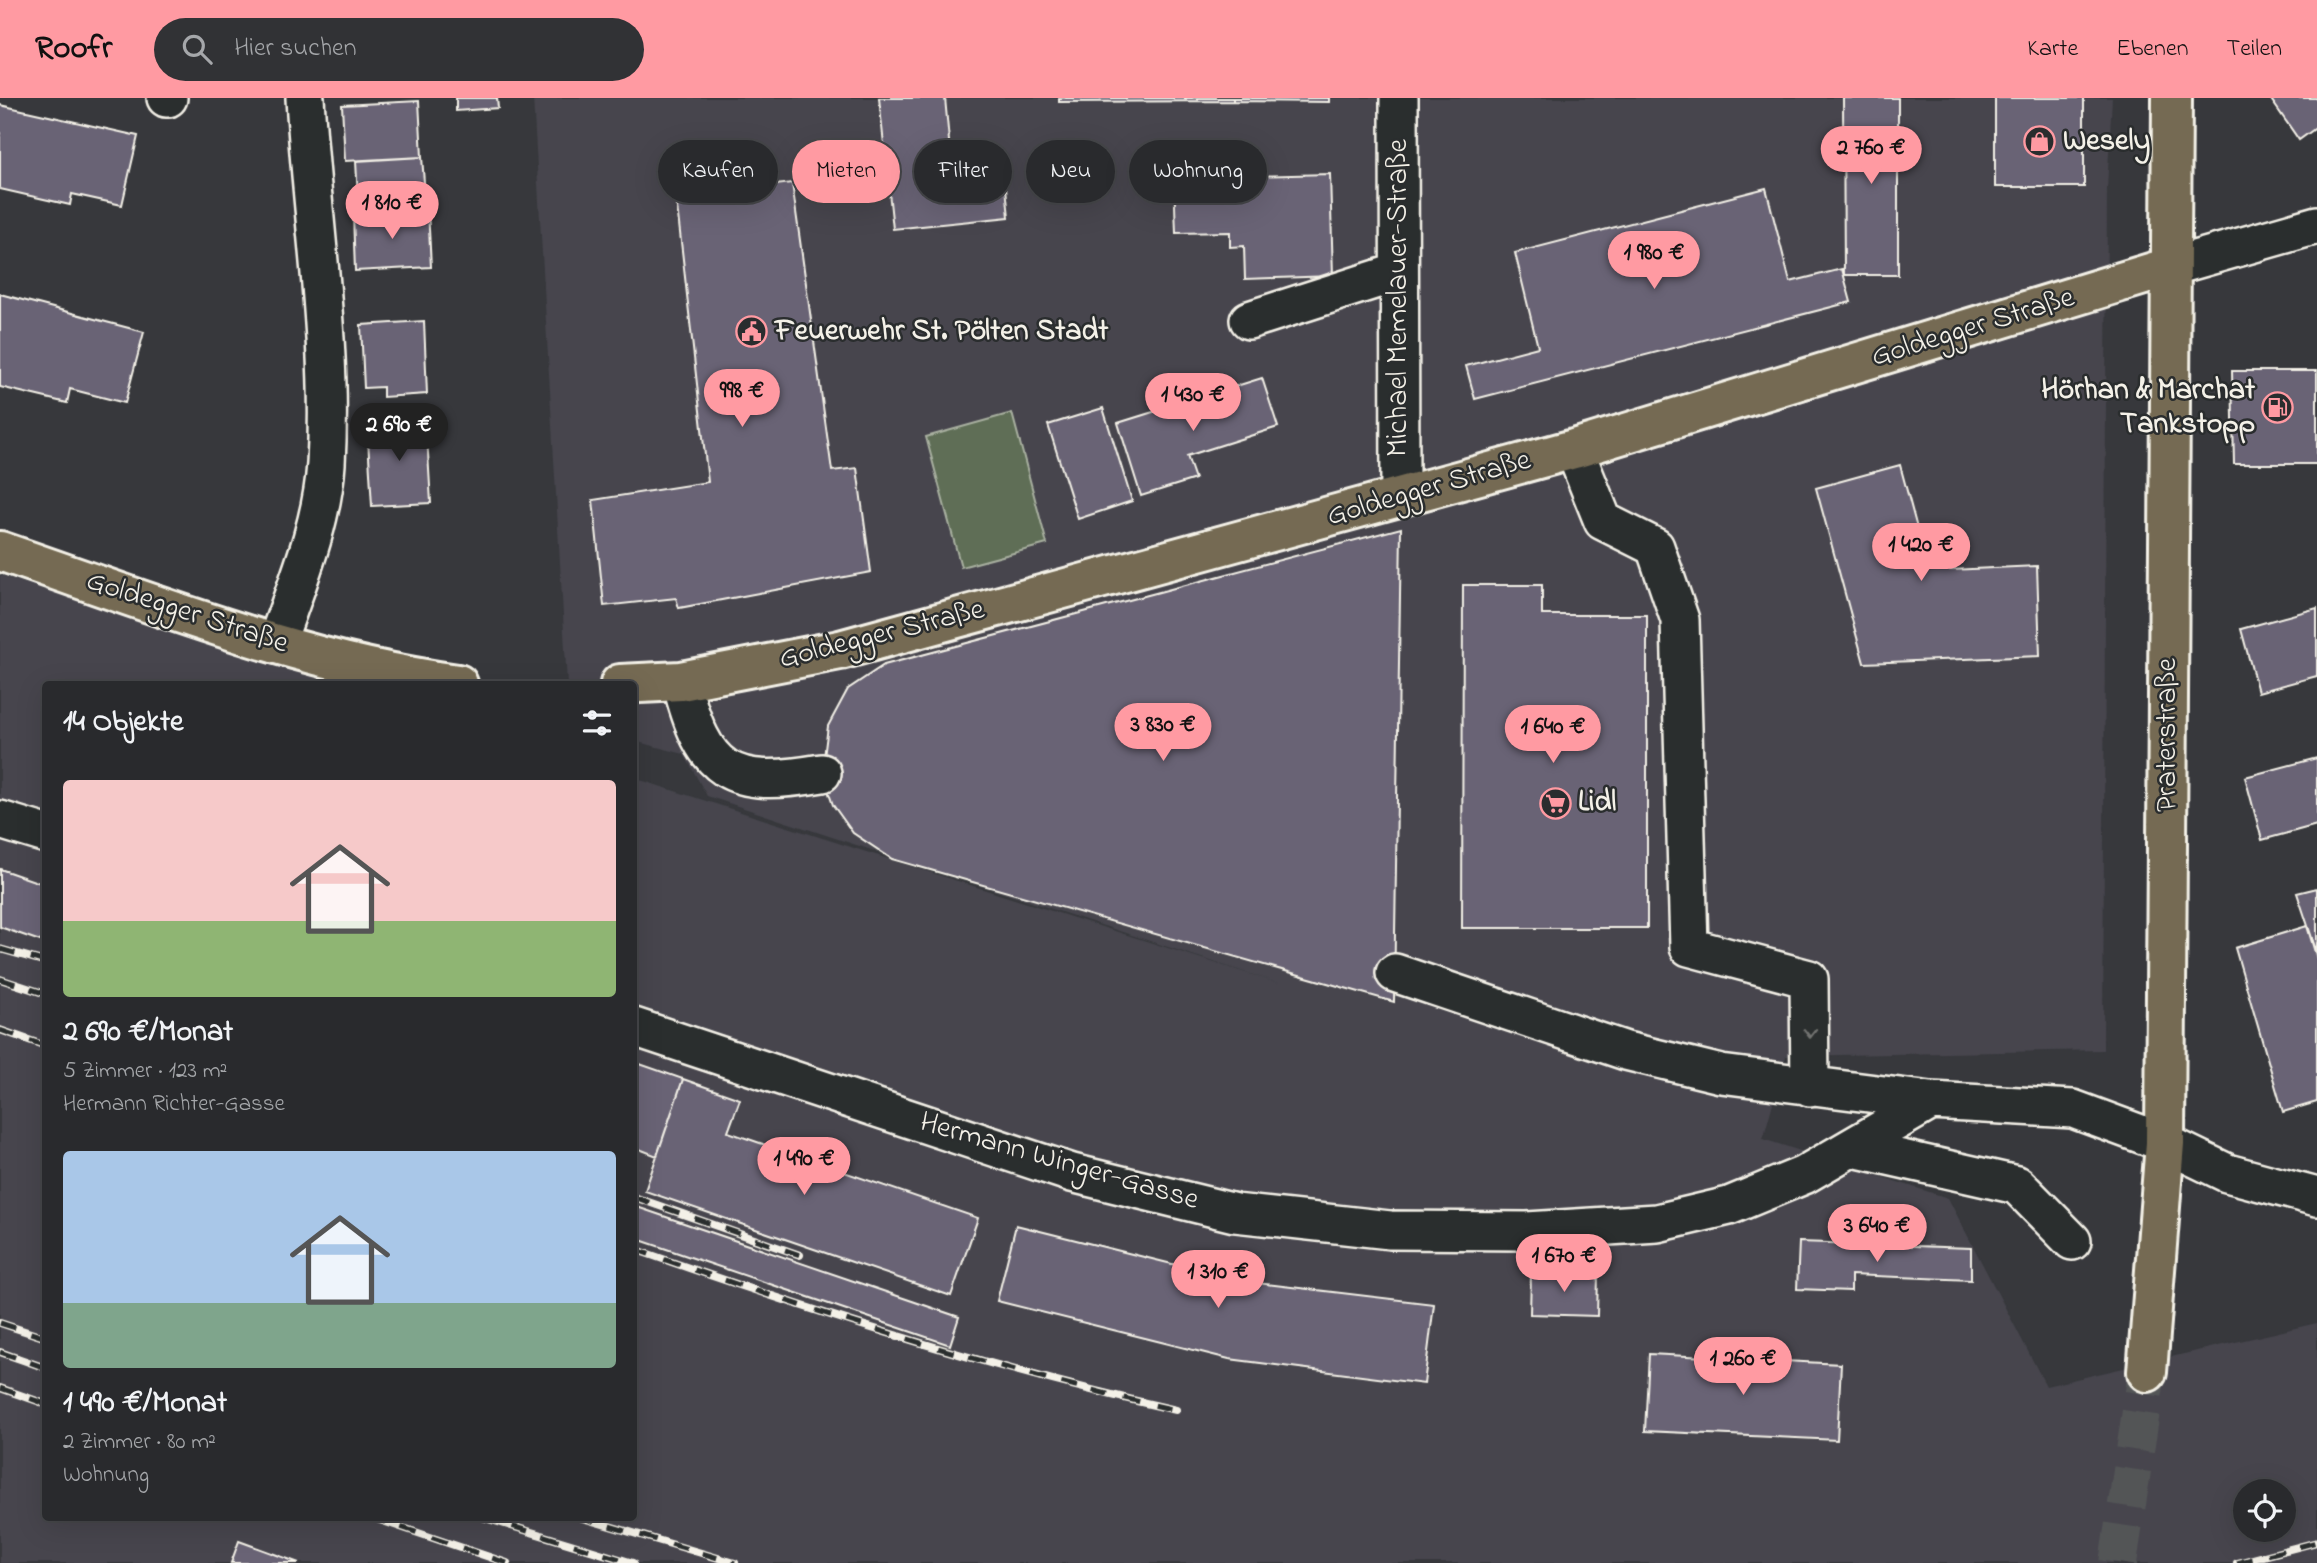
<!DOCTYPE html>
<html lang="de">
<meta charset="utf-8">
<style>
:root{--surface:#292a2d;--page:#313235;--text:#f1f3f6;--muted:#a5a7aa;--line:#454649;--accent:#ff9aa2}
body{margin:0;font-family:"Indie Flower",sans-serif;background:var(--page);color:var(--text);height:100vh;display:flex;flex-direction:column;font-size:26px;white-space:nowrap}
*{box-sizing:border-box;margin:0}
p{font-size:23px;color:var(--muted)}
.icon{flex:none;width:38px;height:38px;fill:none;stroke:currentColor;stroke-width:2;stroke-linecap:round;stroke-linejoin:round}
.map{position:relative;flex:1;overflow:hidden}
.details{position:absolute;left:42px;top:583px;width:595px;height:840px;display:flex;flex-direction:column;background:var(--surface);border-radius:7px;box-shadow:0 7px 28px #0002,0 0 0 2px var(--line)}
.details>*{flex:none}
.guide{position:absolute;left:658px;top:42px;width:665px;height:63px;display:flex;gap:14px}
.fabs{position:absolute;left:2233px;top:1381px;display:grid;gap:14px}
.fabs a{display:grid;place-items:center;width:63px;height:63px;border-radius:50%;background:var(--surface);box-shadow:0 7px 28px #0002,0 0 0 2px var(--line);font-size:35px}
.price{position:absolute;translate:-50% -60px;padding:0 16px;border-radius:24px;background:var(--accent);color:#111;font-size:23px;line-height:46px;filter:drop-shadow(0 2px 4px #0008)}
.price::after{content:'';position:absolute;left:50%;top:42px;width:21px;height:16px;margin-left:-10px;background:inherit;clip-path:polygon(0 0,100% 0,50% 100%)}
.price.on{background:#222;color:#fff}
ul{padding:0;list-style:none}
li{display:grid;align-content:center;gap:14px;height:371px;padding:0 21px}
li span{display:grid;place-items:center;height:217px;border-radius:7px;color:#555}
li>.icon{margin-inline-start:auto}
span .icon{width:126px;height:126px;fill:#fffc;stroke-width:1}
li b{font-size:30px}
h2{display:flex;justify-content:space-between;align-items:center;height:84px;padding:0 21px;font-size:30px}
.pill{padding:0 24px;border-radius:32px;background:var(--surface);box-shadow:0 7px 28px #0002,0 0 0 2px var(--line);font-size:24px;line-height:63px}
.pill.on{background:var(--accent);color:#111}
header{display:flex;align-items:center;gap:42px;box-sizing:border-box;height:98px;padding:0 35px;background:var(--accent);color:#111}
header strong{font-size:33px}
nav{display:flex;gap:38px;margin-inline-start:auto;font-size:24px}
.search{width:490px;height:63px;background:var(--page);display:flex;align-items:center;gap:18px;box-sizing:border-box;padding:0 24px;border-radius:38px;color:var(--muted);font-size:26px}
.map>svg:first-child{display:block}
.built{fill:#46454d;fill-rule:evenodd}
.green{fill:#5e6e57;stroke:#a9b0a0;stroke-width:2}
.building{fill:#696475;stroke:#f4f1e8;stroke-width:2}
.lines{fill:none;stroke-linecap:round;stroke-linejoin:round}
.major-tunnel{stroke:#535456;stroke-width:38;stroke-dasharray:38 19;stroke-linecap:butt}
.minor-casing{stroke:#f4f1e8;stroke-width:42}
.major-casing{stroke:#f4f1e8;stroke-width:44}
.minor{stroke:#2a2d2e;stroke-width:37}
.major{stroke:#746b52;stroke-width:38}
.rail-casing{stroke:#f4f1e8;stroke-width:8}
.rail{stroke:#2a2d2e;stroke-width:5;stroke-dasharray:16;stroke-linecap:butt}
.oneway{stroke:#71726f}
.labels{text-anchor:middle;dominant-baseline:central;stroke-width:5;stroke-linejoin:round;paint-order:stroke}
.poi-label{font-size:30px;font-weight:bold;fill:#f4f1e8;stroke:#2a2d2e;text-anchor:start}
.street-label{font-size:30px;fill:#f4f1e8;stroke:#2a2d2e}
</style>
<header>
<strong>Roofr</strong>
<div class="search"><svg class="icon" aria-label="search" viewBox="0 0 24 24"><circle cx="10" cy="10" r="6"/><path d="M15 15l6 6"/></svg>Hier suchen</div>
<nav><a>Karte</a><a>Ebenen</a><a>Teilen</a></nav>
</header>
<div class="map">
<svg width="2317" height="1465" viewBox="0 0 2317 1465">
<rect width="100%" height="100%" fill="#37383c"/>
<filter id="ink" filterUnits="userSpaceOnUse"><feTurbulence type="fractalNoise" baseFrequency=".0143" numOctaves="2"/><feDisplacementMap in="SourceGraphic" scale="14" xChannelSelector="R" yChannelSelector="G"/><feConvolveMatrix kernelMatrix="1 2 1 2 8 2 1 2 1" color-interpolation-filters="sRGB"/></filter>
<g filter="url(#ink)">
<!-- built -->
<path class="built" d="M533,0H2112L2107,91L2103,952L1786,958L1763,1041L1948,1100L2046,1288L2317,1225V1465H0V477L341,586H46V1419H634V680L1281,886L707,698L684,656L634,643V586H567ZM2245,1393H2284V1432H2245Z"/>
<!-- green -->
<path class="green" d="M1012,315L1047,446L961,469L926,339Z"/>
<!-- building -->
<path class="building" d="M456,0H497L498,10L456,13Z
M879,0H945L952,75L1004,70L1009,119L893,131Z
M1059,0H1233V3L1059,4Z
M1233,0H1329V4L1233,3Z
M1843,0H1898V177H1844Z
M1995,0H2084V89H1995Z
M2270,0H2317V29L2299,42Z
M419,3L422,59L345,63L342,7Z
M0,7L138,38L122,107L72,96L70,107L0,91Z
M422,59L425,97L358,100L356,63Z
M1330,76L1333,178L1245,181L1244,148L1230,149V134L1176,135L1174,80Z
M792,85L832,373L857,370L871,474L679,510L676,500L604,508L593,402L708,384L676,99Z
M1766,90L1790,184L1842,171L1851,204L1475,301L1466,268L1538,249L1515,155Z
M428,112L431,169L355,173L353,116Z
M0,196L144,234L125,305L70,291L67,305L0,289Z
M424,223L427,296L383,299V289L364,290L361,227Z
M2232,273H2317V366H2234Z
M1262,280L1278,329L1187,358L1195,381L1141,398L1118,325Z
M1103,310L1132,403L1078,421L1048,327Z
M426,321L431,405L372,408L367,325Z
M1900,367L1922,449L1950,472L2037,468L2040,558L1864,565L1816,390Z
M1401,430L1394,904L892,761L853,735L833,707L822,675L828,628L848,591L884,567Z
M1463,487H1542V517H1647V830H1462Z
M2317,510V578L2258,594L2241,531Z
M2317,660V727L2262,742L2245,679Z
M0,771L46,787V845L0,829Z
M2317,790V855L2297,795Z
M2307,828L2317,861V1004L2283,1014L2235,850Z
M634,964L683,981L657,1058L634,1049Z
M683,981L740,1001L728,1034L978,1120L951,1198L645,1093Z
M634,1108L959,1219L950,1247L634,1140Z
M1016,1127L1240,1183L1434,1206L1424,1286L1229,1261L997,1203Z
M1799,1144L1971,1150V1182L1851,1177V1193L1797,1191Z
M1531,1175L1598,1176L1597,1218L1530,1216Z
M1649,1256L1841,1266L1837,1342L1645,1333Z
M239,1443L299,1465H231Z"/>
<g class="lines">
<!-- major-tunnel -->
<path class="major-tunnel" d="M2118,1465L2147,1274"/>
<defs>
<path id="minor" d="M166,0H168
M1399,0L1400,400
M2170,169L2317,127
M1249,222L1399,174
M1574,351L1603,423L1655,449L1680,522L1689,849L1809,881L1810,989
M276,546C296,488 322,428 326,366C333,245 312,121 305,0
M681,583C704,676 730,691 822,675
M0,722L46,736
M1395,875L1626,953L1721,976L1931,1003L2073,1011L2165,1045L2227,1075L2317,1099
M634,929L1072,1075L1235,1115L1390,1132L1527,1133L1657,1125L1729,1108L1804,1077L1931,1003
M1853,1050L2017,1087L2072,1143"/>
<path id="major" d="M0,453C150,504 301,565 458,586
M620,586L681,583L840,552L1574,351L2170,169
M2147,1274L2165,1045L2172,0"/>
</defs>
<!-- minor casing -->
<use href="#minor" class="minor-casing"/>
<!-- major casing -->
<use href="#major" class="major-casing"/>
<!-- minor -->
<use href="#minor" class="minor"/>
<!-- major -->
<use href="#major" class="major"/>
<defs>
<path id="rail" d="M0,851L46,864
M0,881L46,896
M0,932L46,948
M634,1099L800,1157
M634,1151C812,1213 991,1271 1176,1312
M0,1225L46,1240
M0,1254L46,1270
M0,1290L46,1306
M371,1419L507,1465
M482,1419L633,1465
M579,1419L735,1465
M2237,1465L2317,1444"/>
</defs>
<!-- rail casing -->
<use href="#rail" class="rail-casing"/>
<!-- rail -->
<use href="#rail" class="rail"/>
</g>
<!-- one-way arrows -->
<defs><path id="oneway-chevron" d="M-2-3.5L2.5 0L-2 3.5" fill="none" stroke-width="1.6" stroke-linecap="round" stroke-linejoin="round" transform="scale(1.75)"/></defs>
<use class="oneway" href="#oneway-chevron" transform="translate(1810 935) rotate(90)"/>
</g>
<!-- icons -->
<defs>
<symbol id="shop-ring" viewBox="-11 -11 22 22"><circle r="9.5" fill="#2a2d2e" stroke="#ff9aa2" stroke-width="1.5"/><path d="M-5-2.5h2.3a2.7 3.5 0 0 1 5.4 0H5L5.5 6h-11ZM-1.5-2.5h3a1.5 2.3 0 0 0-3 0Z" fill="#ff9aa2"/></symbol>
<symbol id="civic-ring" viewBox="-11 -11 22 22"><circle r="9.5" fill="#2a2d2e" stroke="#ff9aa2" stroke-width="1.5"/><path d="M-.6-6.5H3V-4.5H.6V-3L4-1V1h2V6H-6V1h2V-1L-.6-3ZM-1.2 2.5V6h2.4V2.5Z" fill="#ff9aa2"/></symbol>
<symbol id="fuel-ring" viewBox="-11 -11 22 22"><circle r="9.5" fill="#2a2d2e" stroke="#ff9aa2" stroke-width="1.5"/><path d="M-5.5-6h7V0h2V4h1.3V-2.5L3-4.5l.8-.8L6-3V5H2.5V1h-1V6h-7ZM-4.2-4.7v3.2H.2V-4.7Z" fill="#ff9aa2"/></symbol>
<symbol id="supermarket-ring" viewBox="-11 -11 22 22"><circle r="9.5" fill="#2a2d2e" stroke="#ff9aa2" stroke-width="1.5"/><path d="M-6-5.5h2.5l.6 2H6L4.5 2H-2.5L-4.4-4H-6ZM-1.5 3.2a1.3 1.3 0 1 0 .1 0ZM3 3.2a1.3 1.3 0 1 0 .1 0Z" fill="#ff9aa2"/></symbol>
</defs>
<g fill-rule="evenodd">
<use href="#shop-ring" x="2022" y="26" width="35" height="35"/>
<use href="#civic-ring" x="734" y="216" width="35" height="35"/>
<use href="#fuel-ring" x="2260" y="292" width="35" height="35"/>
<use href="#supermarket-ring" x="1538" y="688" width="35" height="35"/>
</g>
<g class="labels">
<!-- poi labels -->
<g class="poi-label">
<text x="2063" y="44">Wesely</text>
<text x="775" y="234">Feuerwehr St. Pölten Stadt</text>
<text x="2255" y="293" text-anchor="end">Hörhan &amp; Marchat<tspan x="2255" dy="34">Tankstopp</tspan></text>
<text x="1578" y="705">Lidl</text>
</g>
<!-- street labels -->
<g class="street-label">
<text transform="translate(1399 200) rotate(-90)">Michael Memelauer-Straße</text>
<text transform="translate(1973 230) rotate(-17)">Goldegger Straße</text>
<text transform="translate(1429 391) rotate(-16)">Goldegger Straße</text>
<text transform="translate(187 515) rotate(18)">Goldegger Straße</text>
<text transform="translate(882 537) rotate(-14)">Goldegger Straße</text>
<text transform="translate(2168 637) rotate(-90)">Praterstraße</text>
<text transform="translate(1059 1064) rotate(16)">Hermann Winger-Gasse</text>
</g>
</g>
</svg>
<div class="fabs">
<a><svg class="icon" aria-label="locate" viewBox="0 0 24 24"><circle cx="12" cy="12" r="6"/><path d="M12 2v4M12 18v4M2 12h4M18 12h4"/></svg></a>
</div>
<b class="price" style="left:1871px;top:88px">2 760 €</b>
<b class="price" style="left:392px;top:143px">1 810 €</b>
<b class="price" style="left:1654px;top:193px">1 980 €</b>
<b class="price" style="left:742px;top:331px">998 €</b>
<b class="price" style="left:1193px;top:335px">1 430 €</b>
<b class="price on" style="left:399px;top:365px">2 690 €</b>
<b class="price" style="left:1921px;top:485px">1 420 €</b>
<b class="price" style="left:1163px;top:665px">3 830 €</b>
<b class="price" style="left:1553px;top:667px">1 640 €</b>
<b class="price" style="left:804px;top:1099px">1 490 €</b>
<b class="price" style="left:1877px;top:1166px">3 640 €</b>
<b class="price" style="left:1564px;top:1196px">1 670 €</b>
<b class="price" style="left:1218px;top:1212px">1 310 €</b>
<b class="price" style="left:1743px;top:1299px">1 260 €</b>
<div class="guide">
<a class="pill">Kaufen</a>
<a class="pill on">Mieten</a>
<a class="pill">Filter</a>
<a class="pill">Neu</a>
<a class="pill">Wohnung</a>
</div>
<section class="details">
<h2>14 Objekte<svg class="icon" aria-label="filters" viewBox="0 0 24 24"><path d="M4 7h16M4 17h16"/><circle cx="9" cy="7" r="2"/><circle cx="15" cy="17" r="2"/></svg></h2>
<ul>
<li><span style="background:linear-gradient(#f6c9c9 65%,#8fb573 0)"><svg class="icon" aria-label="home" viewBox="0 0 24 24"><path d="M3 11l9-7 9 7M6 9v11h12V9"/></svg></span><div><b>2 690 €/Monat</b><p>5 Zimmer · 123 m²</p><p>Hermann Richter-Gasse</p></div></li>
<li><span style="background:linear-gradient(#a9c7e8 70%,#7fa58c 0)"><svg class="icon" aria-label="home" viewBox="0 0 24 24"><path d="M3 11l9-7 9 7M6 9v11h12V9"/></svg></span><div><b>1 490 €/Monat</b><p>2 Zimmer · 80 m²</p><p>Wohnung</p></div></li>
</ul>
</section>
</div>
